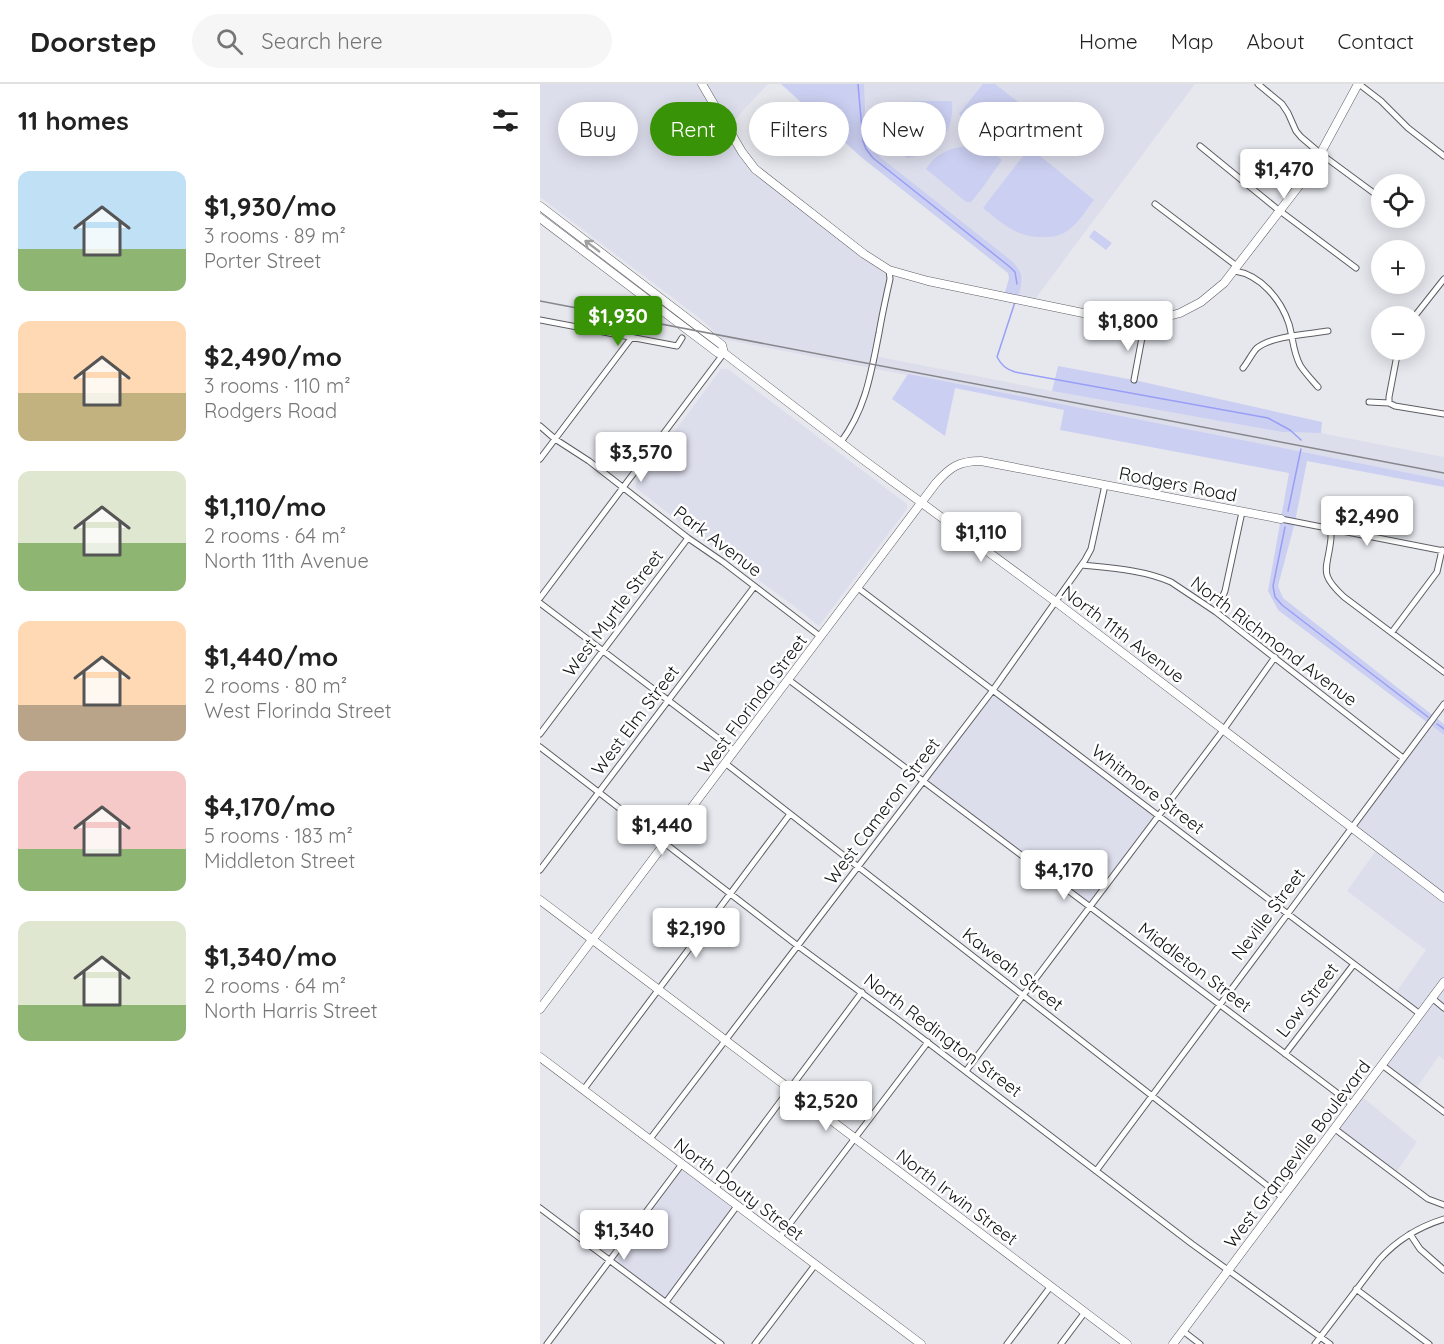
<!DOCTYPE html>
<meta charset="utf-8">
<style>
:root{--surface:#fff;--page:#f6f6f6;--text:#222;--muted:#767676;--line:#e0e0e0;--accent:#399307}
body{margin:0;font-family:Quicksand,sans-serif;background:var(--page);color:var(--text);height:100vh;display:flex;flex-direction:column;font-size:22px;white-space:nowrap}
*{box-sizing:border-box;margin:0}
p{font-size:20px;color:var(--muted)}
.icon{flex:none;width:33px;height:33px;fill:none;stroke:currentColor;stroke-width:2;stroke-linecap:round;stroke-linejoin:round}
.map{position:relative;flex:1;overflow:hidden}
.side{display:flex;flex-direction:column;background:var(--surface);width:540px}
.side>*{flex:none}
.banner{position:absolute;left:18px;top:18px;width:570px;height:54px;display:flex;gap:12px}
.buttons{position:absolute;left:831px;top:90px;display:grid;gap:12px}
.buttons a{display:grid;place-items:center;width:54px;height:54px;border-radius:50%;background:var(--surface);box-shadow:0 3px 15px #0003;font-size:30px}
.price{position:absolute;translate:-50% -51px;padding:0 14px;border-radius:6px;background:#fff;color:#222;font-size:20px;line-height:39px;filter:drop-shadow(0 2px 3px #0008)}
.price::after{content:'';position:absolute;left:50%;top:36px;width:18px;height:14px;margin-left:-9px;background:inherit;clip-path:polygon(0 0,100% 0,50% 100%)}
.price.current{background:var(--accent);color:#fff}
ul{padding:0;list-style:none}
li{display:flex;align-items:center;gap:18px;height:150px;padding:0 18px}
li span{display:grid;place-items:center;flex:none;width:168px;height:120px;border-radius:12px;color:#555}
li>.icon{margin-inline-start:auto}
span .icon{width:72px;height:72px;fill:#fffc;stroke-width:1}
li b{font-size:26px}
h2{display:flex;justify-content:space-between;align-items:center;height:72px;padding:0 18px;font-size:26px}
.tag{padding:0 21px;border-radius:27px;background:var(--surface);box-shadow:0 3px 15px #0003;font-size:21px;line-height:54px}
.tag.current{background:var(--accent);color:#fff}
header{display:flex;align-items:center;gap:36px;box-sizing:border-box;height:84px;padding:0 30px;background:var(--surface);border-bottom:2px solid var(--line)}
header strong{font-size:28px}
nav{display:flex;gap:33px;margin-inline-start:auto;font-size:21px}
.search{width:420px;height:54px;background:var(--page);display:flex;align-items:center;gap:15px;box-sizing:border-box;padding:0 21px;border-radius:33px;color:var(--muted);font-size:22px}
main{display:flex;flex:1;min-height:0}
.map>svg:first-child{display:block}
.built{fill:#dddeec}
.green{fill:#cbcff1}
.lines{fill:none;stroke-linecap:round;stroke-linejoin:round}
.stream{stroke:#999ef6;stroke-width:1.5}
.street-casing{stroke:#5d5e63;stroke-width:7}
.secondary-casing{stroke:#5d5e63;stroke-width:9}
.street{stroke:#fff;stroke-width:5}
.secondary{stroke:#fff;stroke-width:8}
.rail{stroke:#86878b;stroke-width:1.5}
.oneway{stroke:#a0a0a1}
.labels{text-anchor:middle;dominant-baseline:central;stroke-width:5;stroke-linejoin:round;paint-order:stroke}
.street-label{font-size:18px;fill:#111214;stroke:#fff}
</style>
<header>
<strong>Doorstep</strong>
<div class="search"><svg class="icon" aria-label="search" viewBox="0 0 24 24"><circle cx="10" cy="10" r="6"/><path d="M15 15l6 6"/></svg>Search here</div>
<nav><a>Home</a><a>Map</a><a>About</a><a>Contact</a></nav>
</header>
<main>
<section class="side">
<h2>11 homes<svg class="icon" aria-label="filters" viewBox="0 0 24 24"><path d="M4 7h16M4 17h16"/><circle cx="9" cy="7" r="2"/><circle cx="15" cy="17" r="2"/></svg></h2>
<ul>
<li><span style="background:linear-gradient(#bfe0f5 65%,#8fb573 0)"><svg class="icon" aria-label="home" viewBox="0 0 24 24"><path d="M3 11l9-7 9 7M6 9v11h12V9"/></svg></span><div><b>$1,930/mo</b><p>3 rooms · 89 m²</p><p>Porter Street</p></div></li>
<li><span style="background:linear-gradient(#ffd9b3 60%,#c2b280 0)"><svg class="icon" aria-label="home" viewBox="0 0 24 24"><path d="M3 11l9-7 9 7M6 9v11h12V9"/></svg></span><div><b>$2,490/mo</b><p>3 rooms · 110 m²</p><p>Rodgers Road</p></div></li>
<li><span style="background:linear-gradient(#dfe7d0 60%,#8fb573 0)"><svg class="icon" aria-label="home" viewBox="0 0 24 24"><path d="M3 11l9-7 9 7M6 9v11h12V9"/></svg></span><div><b>$1,110/mo</b><p>2 rooms · 64 m²</p><p>North 11th Avenue</p></div></li>
<li><span style="background:linear-gradient(#ffd9b3 70%,#b9a48a 0)"><svg class="icon" aria-label="home" viewBox="0 0 24 24"><path d="M3 11l9-7 9 7M6 9v11h12V9"/></svg></span><div><b>$1,440/mo</b><p>2 rooms · 80 m²</p><p>West Florinda Street</p></div></li>
<li><span style="background:linear-gradient(#f6c9c9 65%,#8fb573 0)"><svg class="icon" aria-label="home" viewBox="0 0 24 24"><path d="M3 11l9-7 9 7M6 9v11h12V9"/></svg></span><div><b>$4,170/mo</b><p>5 rooms · 183 m²</p><p>Middleton Street</p></div></li>
<li><span style="background:linear-gradient(#dfe7d0 70%,#8fb573 0)"><svg class="icon" aria-label="home" viewBox="0 0 24 24"><path d="M3 11l9-7 9 7M6 9v11h12V9"/></svg></span><div><b>$1,340/mo</b><p>2 rooms · 64 m²</p><p>North Harris Street</p></div></li>
</ul>
</section>
<div class="map">
<svg width="904" height="1260" viewBox="0 0 904 1260">
<rect width="100%" height="100%" fill="#e7e8ee"/>
<!-- built -->
<path class="built" d="M0,0H228L187,44L208,78L349,186L335,272L512,307L742,348L781,349L904,373V396L182,255L162,236L0,113Z
M324,0H655L493,218L478,215L483,194L341,74L334,67L330,58L327,44Z
M181,285H188L367,420V425L279,542L250,519L155,450L96,404L95,401Z
M453,606L619,732L550,823L383,697Z
M889,640L904,651V976L899,972L875,1006L842,981L880,930L854,911L886,866L807,807L838,764L811,743Z
M820,1011L877,1058L855,1090L795,1045Z
M142,1080L197,1122L126,1218L70,1177Z"/>
<!-- green -->
<path class="green" d="M241,0H324C326,26 323,54 341,74L473,178C486,193 482,197 478,215L464,212L469,194L468,189L321,73Z
M443,0H455L486,24C477,38 460,52 442,47C433,45 426,37 419,30Z
M381,17H412C415,47 396,71 366,74L357,25L363,18Z
M421,63C437,62 450,65 462,76L443,103L431,118H426L386,85C394,72 406,65 421,63Z
M494,67L554,116C546,126 538,140 527,147C520,152 512,153 504,153C477,154 463,140 443,124L486,68Z
M554,146L572,159L566,166L549,153Z
M518,282L594,296L782,338L781,349L742,348L512,307Z
M368,290L904,396V403L767,377L755,438L738,502L743,514L904,640V651L738,526L728,507L749,389L520,346L524,326L415,304L405,352L352,315Z"/>
<g class="lines">
<!-- stream -->
<path class="stream" d="M318,0L323,57L326,65L333,74L470,183L475,188L477,200
M475,218L457,273C462,282 466,285 475,288L728,334L750,346L761,356
M748,427L761,365
M745,443L733,502L735,513L742,521L888,633
M897,640L904,645"/>
<defs>
<path id="street" d="M718,0L742,20L748,29L756,47L761,53L781,70L842,115
M819,0L841,17L868,44L904,72
M660,62L736,124L816,184
M615,120L694,180L695,187C721,191 741,216 749,240C753,254 753,268 760,281C765,289 772,296 778,303
M874,233L904,195
M0,236L137,262L142,254
M703,284C708,278 712,269 717,264C731,252 770,250 788,247
M594,296L604,243L601,238
M829,318L849,319L855,322L904,330
M849,319V313L858,266
M0,342L15,355L49,377L148,454L183,478L281,553
M301,358C326,324 331,289 339,249C342,231 346,213 350,195L349,186
M0,375L92,253
M791,417C790,430 791,442 791,454C788,486 777,488 804,513L904,588
M741,435L904,467
M542,481C571,484 604,486 631,498L676,528L863,674
M318,504L880,930
M0,514L184,269
M0,519L195,667
M676,528L685,507L702,428
M852,548L897,488L902,466
M249,596L813,1021
M0,650L148,454
M0,663L258,862L357,935L652,1160L790,1260
M185,679L743,1114
M0,786L214,503
M892,914L904,924
M745,970L814,880
M842,981L904,1028
M426,987L684,645L735,573
M44,1005L250,730
M795,1045L888,1115L904,1121
M110,1055L453,606L545,476L551,465L565,401
M556,1087L904,620
M175,1105L322,908
M0,1124L181,1260
M870,1150L880,1165L904,1186
M239,1154L388,958
M816,1205L889,1260
M126,1218L197,1122
M643,1247L660,1260
M7,1260L142,1080
M215,1260L275,1181
M467,1260L511,1202
M521,1260L545,1228
M775,1260L839,1176C857,1156 878,1143 904,1135"/>
<path id="secondary" d="M162,0L202,68L215,85L324,170L349,186L388,197L572,235L601,238L629,232L640,229L661,218L684,199L772,85L818,0
M0,122L182,261L184,269
M0,134L178,269H184L321,374L516,518L904,814
M0,816L587,1260
M0,925L396,399C410,383 419,377 441,377L741,435
M0,973L381,1260
M633,1260L904,898"/>
</defs>
<!-- street casing -->
<use href="#street" class="street-casing"/>
<!-- secondary casing -->
<use href="#secondary" class="secondary-casing"/>
<!-- street -->
<use href="#street" class="street"/>
<!-- secondary -->
<use href="#secondary" class="secondary"/>
<!-- rail -->
<path class="rail" d="M0,217L904,389"/>
</g>
<!-- one-way arrows -->
<defs><path id="oneway-shaft" d="M-6 0H5M1.5-3L5.5 0L1.5 3" fill="none" stroke-width="1.6" stroke-linecap="round" stroke-linejoin="round" transform="scale(1.5)"/></defs>
<use class="oneway" href="#oneway-shaft" transform="translate(52 162) rotate(-143)"/>
<g class="labels">
<!-- street labels -->
<g class="street-label">
<text transform="translate(638 400) rotate(11)">Rodgers Road</text>
<text transform="translate(178 457) rotate(37)">Park Avenue</text>
<text transform="translate(73 529) rotate(-53)">West Myrtle Street</text>
<text transform="translate(583 550) rotate(37)">North 11th Avenue</text>
<text transform="translate(734 557) rotate(37)">North Richmond Avenue</text>
<text transform="translate(212 620) rotate(-53)">West Florinda Street</text>
<text transform="translate(95 636) rotate(-53)">West Elm Street</text>
<text transform="translate(608 705) rotate(37)">Whitmore Street</text>
<text transform="translate(342 727) rotate(-53)">West Cameron Street</text>
<text transform="translate(728 830) rotate(-53)">Neville Street</text>
<text transform="translate(655 883) rotate(37)">Middleton Street</text>
<text transform="translate(473 885) rotate(38)">Kaweah Street</text>
<text transform="translate(767 916) rotate(-52)">Low Street</text>
<text transform="translate(403 951) rotate(37)">North Redington Street</text>
<text transform="translate(757 1070) rotate(-53)">West Grangeville Boulevard</text>
<text transform="translate(199 1105) rotate(37)">North Douty Street</text>
<text transform="translate(417 1113) rotate(37)">North Irwin Street</text>
</g>
</g>
</svg>
<div class="buttons">
<a><svg class="icon" aria-label="locate" viewBox="0 0 24 24"><circle cx="12" cy="12" r="6"/><path d="M12 2v4M12 18v4M2 12h4M18 12h4"/></svg></a>
<a>+</a>
<a>−</a>
</div>
<b class="price" style="left:744px;top:116px">$1,470</b>
<b class="price current" style="left:78px;top:263px">$1,930</b>
<b class="price" style="left:588px;top:268px">$1,800</b>
<b class="price" style="left:101px;top:399px">$3,570</b>
<b class="price" style="left:827px;top:463px">$2,490</b>
<b class="price" style="left:441px;top:479px">$1,110</b>
<b class="price" style="left:122px;top:772px">$1,440</b>
<b class="price" style="left:524px;top:817px">$4,170</b>
<b class="price" style="left:156px;top:875px">$2,190</b>
<b class="price" style="left:286px;top:1048px">$2,520</b>
<b class="price" style="left:84px;top:1177px">$1,340</b>
<div class="banner">
<a class="tag">Buy</a>
<a class="tag current">Rent</a>
<a class="tag">Filters</a>
<a class="tag">New</a>
<a class="tag">Apartment</a>
</div>
</div>
</main>
